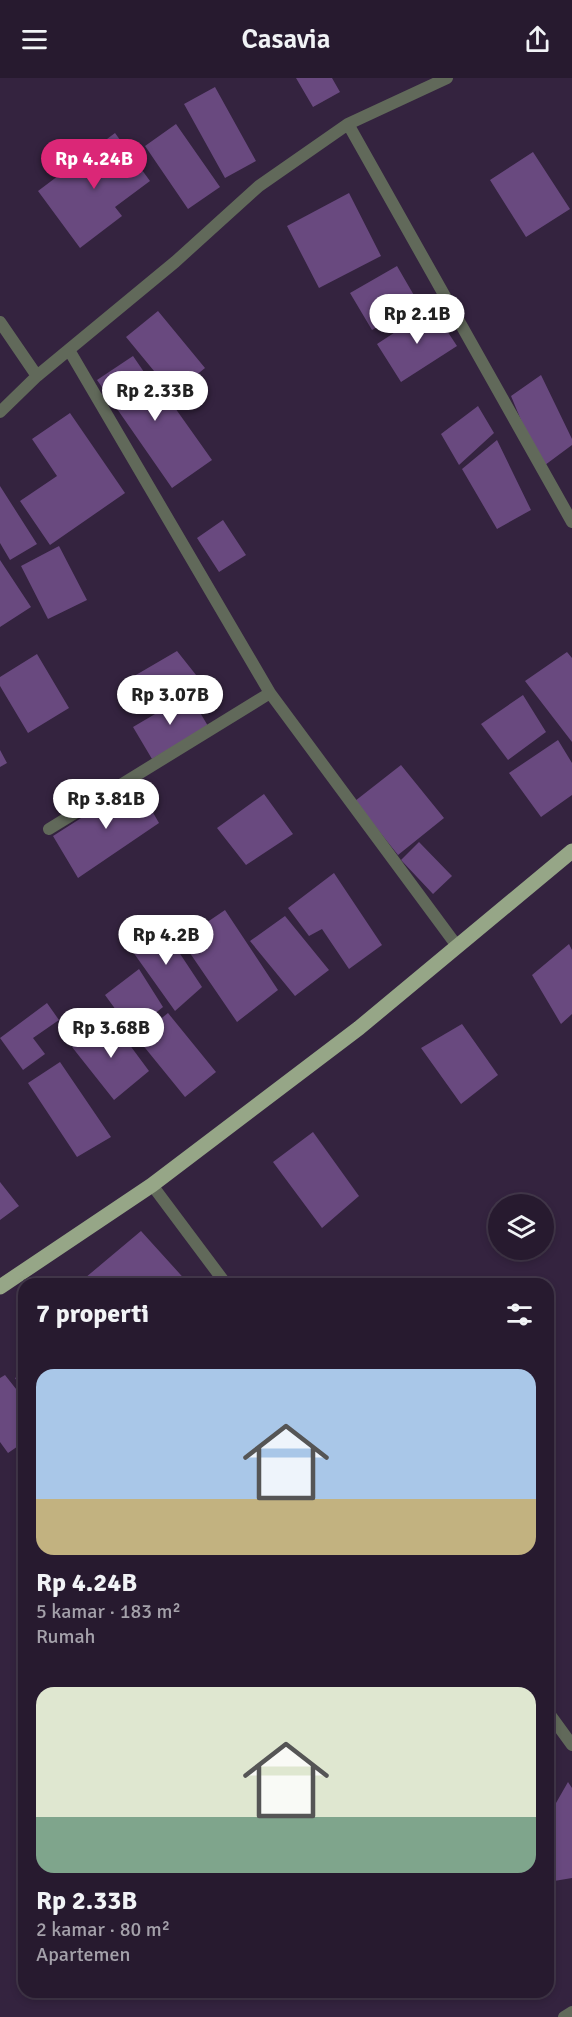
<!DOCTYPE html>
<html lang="id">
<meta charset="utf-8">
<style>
:root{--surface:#271a2f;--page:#2f2337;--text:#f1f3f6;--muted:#a4a1aa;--line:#43384b;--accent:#db2777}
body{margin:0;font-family:Signika,sans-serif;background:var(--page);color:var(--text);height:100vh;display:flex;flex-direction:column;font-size:22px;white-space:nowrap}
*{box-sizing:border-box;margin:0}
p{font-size:20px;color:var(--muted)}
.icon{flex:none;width:33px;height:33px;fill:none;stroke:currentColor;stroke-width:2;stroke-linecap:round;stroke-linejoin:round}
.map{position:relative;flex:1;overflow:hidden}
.drawer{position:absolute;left:18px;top:1200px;width:536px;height:720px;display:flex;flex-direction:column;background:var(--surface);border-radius:18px;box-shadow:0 3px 9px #0003,0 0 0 2px var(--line)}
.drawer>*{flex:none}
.fabs{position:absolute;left:488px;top:1116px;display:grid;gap:12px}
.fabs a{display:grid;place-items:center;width:66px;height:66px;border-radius:50%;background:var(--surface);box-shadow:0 3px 9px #0003,0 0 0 2px var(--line);font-size:30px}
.price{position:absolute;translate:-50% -51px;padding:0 14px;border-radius:21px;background:#fff;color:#222;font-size:20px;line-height:39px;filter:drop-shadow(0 2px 3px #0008)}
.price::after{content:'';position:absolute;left:50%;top:36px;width:18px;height:14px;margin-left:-9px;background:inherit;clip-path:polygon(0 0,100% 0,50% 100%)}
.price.current{background:var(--accent);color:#fff}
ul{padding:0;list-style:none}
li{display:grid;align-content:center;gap:12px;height:318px;padding:0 18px}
li span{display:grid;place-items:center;height:186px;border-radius:18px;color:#555}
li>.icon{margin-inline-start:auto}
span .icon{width:108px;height:108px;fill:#fffc;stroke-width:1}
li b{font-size:26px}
h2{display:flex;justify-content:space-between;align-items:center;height:72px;padding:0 18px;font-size:26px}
header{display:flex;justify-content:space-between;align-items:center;height:78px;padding:0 18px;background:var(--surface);font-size:27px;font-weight:600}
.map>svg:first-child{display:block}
.building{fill:#69497f}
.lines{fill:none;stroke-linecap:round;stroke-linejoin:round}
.minor{stroke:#61695a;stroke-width:12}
.primary{stroke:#96a687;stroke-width:15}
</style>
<header><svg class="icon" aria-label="menu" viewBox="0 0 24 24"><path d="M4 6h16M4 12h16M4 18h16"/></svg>Casavia<svg class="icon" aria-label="share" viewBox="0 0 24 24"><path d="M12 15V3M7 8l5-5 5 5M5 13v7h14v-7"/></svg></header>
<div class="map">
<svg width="572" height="1939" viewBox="0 0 572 1939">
<rect width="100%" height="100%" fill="#34233f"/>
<!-- building -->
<path class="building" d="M296,0H332L340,14L313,29Z
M215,9L256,83L225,100L184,26Z
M176,46L220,109L188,131L145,68Z
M115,55L150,103L115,129L122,138L80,170L38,113Z
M533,74L570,131L526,159L490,102Z
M349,115L381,178L319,210L287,148Z
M397,188L419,226L372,252L350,215Z
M432,230L457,268L401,304L377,266Z
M158,233L205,290L173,316L126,259Z
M133,278L164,323L168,320L212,382L172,410L97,302Z
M541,297L572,361V367L541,390L511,318Z
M478,328L494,355L459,387L441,356Z
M70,335L125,415L50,467L20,423L57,398L32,361Z
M497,362L531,432L497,451L462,391Z
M0,408L37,466L10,482L0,465Z
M223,442L246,477L219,494L197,460Z
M59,468L87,522L48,541L21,488Z
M0,482L31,529L0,549Z
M177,573L200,602L149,635L129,601Z
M567,574L572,580V664L525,603Z
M37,576L69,630L28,655L0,608V599Z
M189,616L208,648L152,681L133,649Z
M523,617L546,654L508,682L481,646Z
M558,662L572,685V717L541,739L509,695Z
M0,672L7,685L0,689Z
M401,687L444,740L398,777L355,723Z
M136,705L159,745L78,800L53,758Z
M264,716L293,756L246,787L217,750Z
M419,764L452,798L433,816L401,782Z
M334,795L382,867L349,891L322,851L309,858L288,830Z
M225,832L278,912L237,944L181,862Z
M285,838L329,892L295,918L250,863Z
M159,844L202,909L175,933L128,867Z
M569,866L572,872V936L561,946L532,897Z
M139,891L163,929L132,954L105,917Z
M47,925L59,942L33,960L45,976L23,992L0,960Z
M168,935L216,994L185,1019L137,960Z
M109,939L149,993L114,1022L72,969Z
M462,946L498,997L461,1026L421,970Z
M60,984L111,1059L77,1079L28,1005Z
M313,1054L359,1118L322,1150L273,1084Z
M0,1104L19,1128L0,1142Z
M141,1153L189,1206H91L85,1200Z
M24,1295V1314L15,1300Z
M5,1297L24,1321V1364L8,1375L0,1364V1300Z
M568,1704L572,1710V1800L548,1804V1739Z"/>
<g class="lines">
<!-- minor -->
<path class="minor" d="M348,46L572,444
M0,244L37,298
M69,272L270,615L457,868
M0,334L37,298L175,184L259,108L348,46L447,0
M49,751L270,615
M152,1107L226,1206
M548,1634L572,1667
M564,1939L572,1934"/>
<!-- primary -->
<path class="primary" d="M0,1209L152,1107L359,950L572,773"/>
</g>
</svg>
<div class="fabs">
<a><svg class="icon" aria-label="layers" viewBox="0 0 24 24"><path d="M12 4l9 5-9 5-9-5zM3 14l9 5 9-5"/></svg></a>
</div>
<b class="price current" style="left:94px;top:112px">Rp 4.24B</b>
<b class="price" style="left:417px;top:267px">Rp 2.1B</b>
<b class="price" style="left:155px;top:344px">Rp 2.33B</b>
<b class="price" style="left:170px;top:648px">Rp 3.07B</b>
<b class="price" style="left:106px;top:752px">Rp 3.81B</b>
<b class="price" style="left:166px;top:888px">Rp 4.2B</b>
<b class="price" style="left:111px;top:981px">Rp 3.68B</b>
<section class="drawer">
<h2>7 properti<svg class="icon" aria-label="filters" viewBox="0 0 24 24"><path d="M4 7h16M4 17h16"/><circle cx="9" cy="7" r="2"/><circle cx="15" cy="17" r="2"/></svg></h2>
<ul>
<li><span style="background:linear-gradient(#a9c7e8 70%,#c2b280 0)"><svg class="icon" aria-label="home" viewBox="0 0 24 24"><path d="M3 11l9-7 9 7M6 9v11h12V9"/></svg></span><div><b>Rp 4.24B</b><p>5 kamar · 183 m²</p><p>Rumah</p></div></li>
<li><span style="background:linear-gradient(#dfe7d0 70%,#7fa58c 0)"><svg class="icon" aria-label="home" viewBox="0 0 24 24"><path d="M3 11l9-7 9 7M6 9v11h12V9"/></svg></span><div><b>Rp 2.33B</b><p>2 kamar · 80 m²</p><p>Apartemen</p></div></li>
</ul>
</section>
</div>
